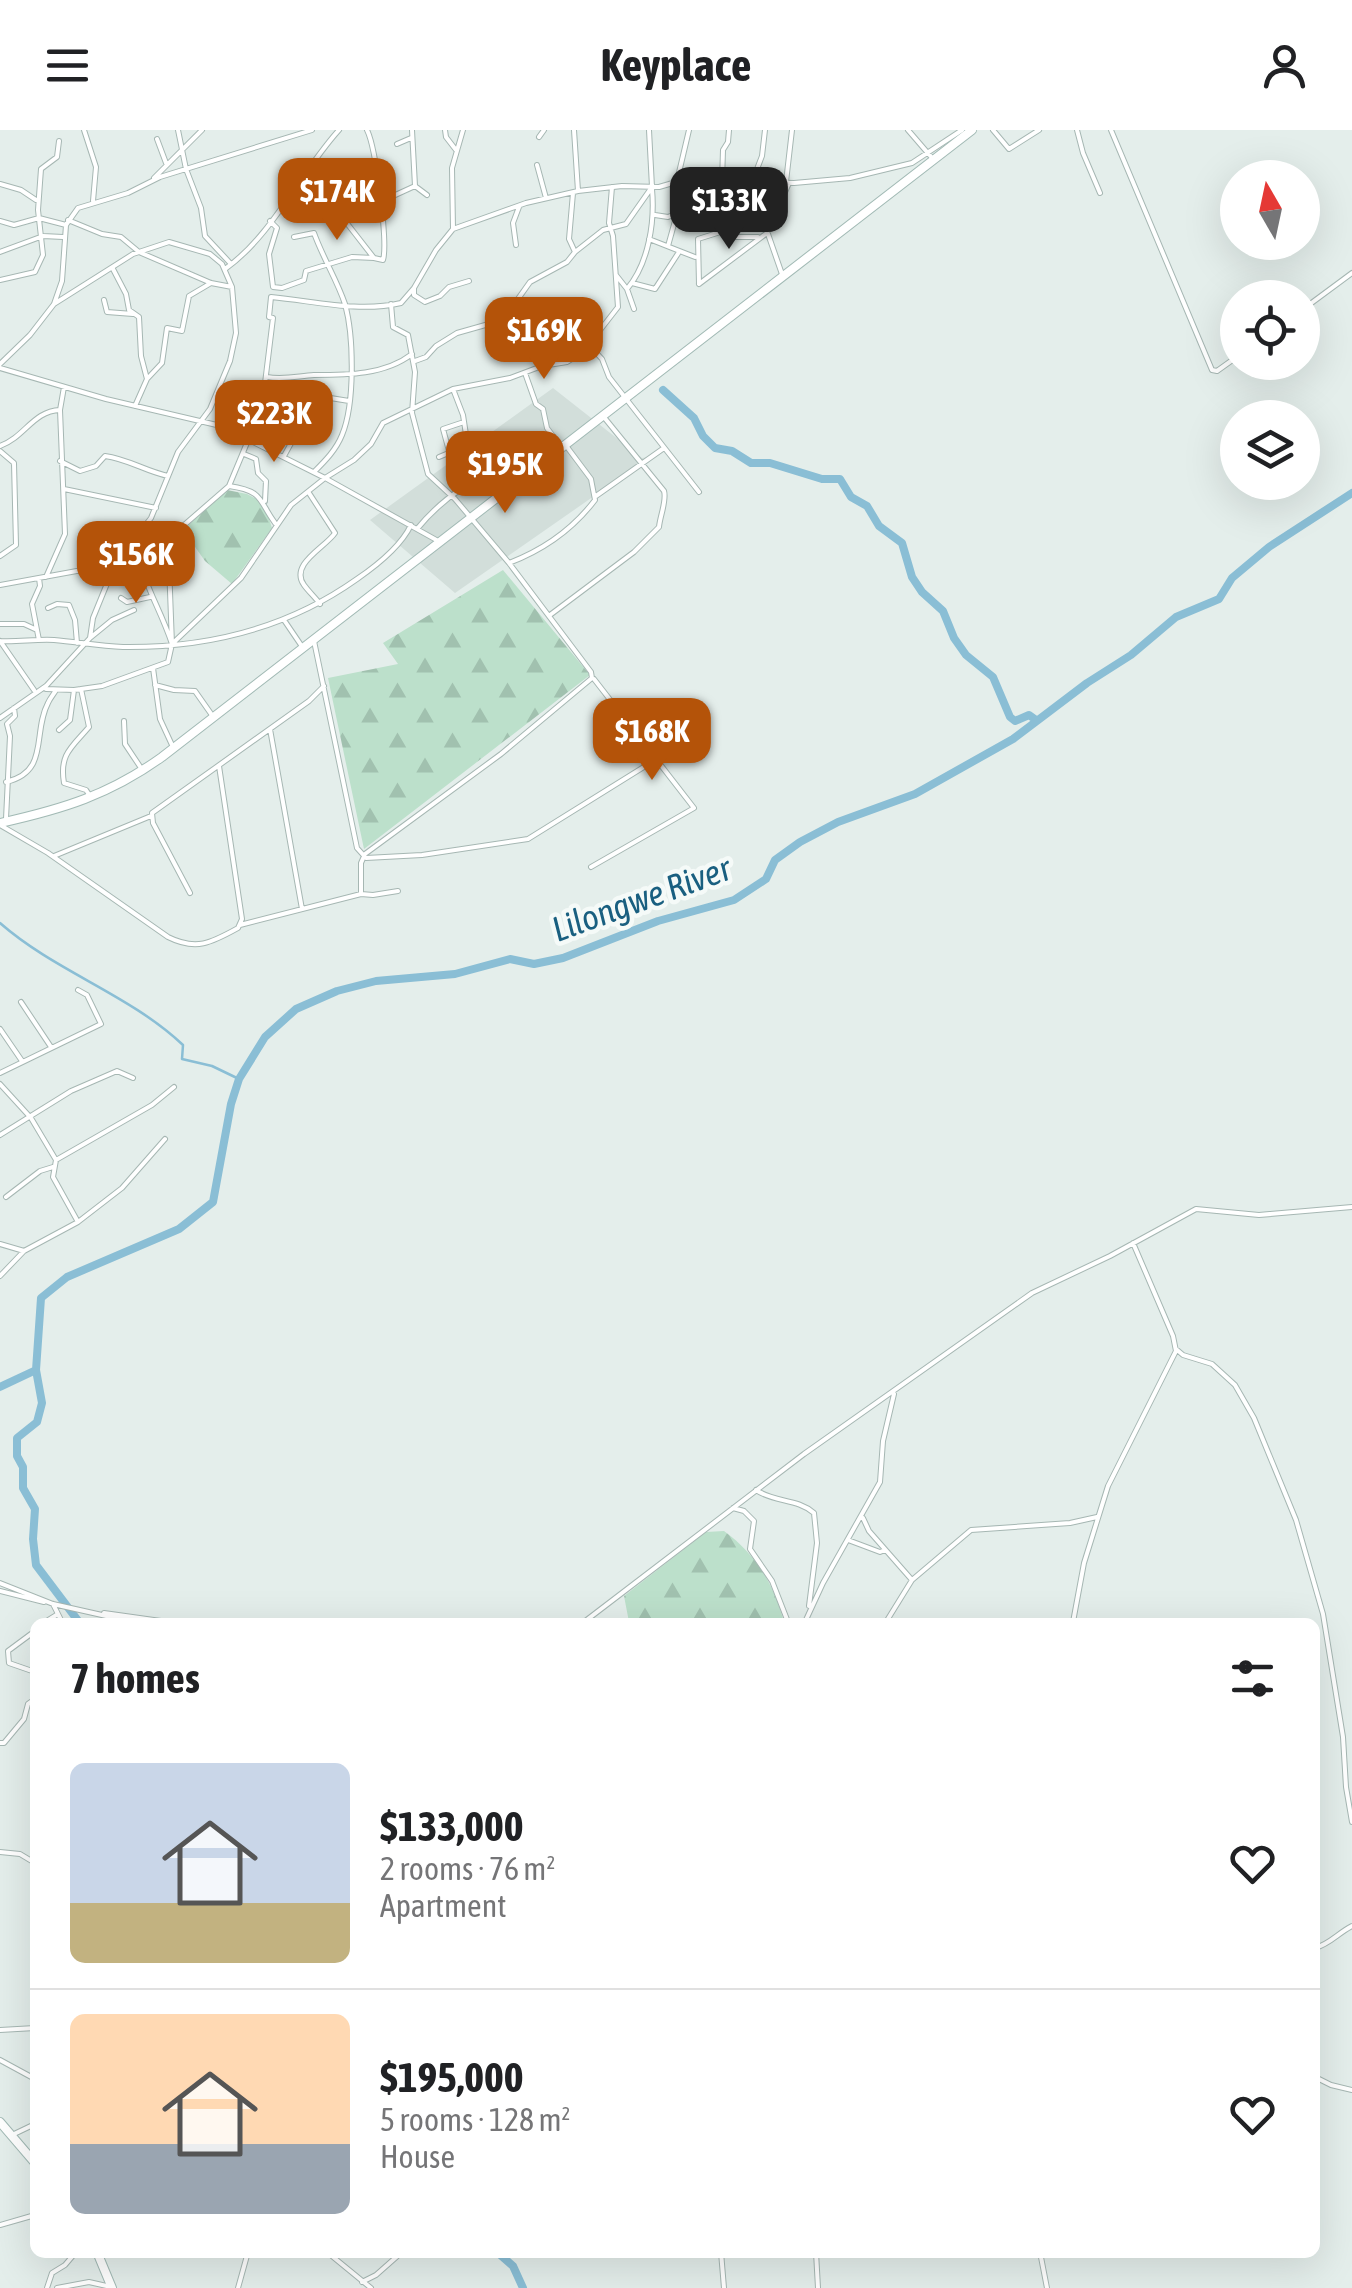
<!DOCTYPE html>
<meta charset="utf-8">
<style>
:root{--surface:#fff;--page:#f6f6f6;--text:#202124;--muted:#757577;--line:#e0e0e0;--accent:#b45309}
body{margin:0;font-family:"Asap Condensed",sans-serif;background:var(--page);color:var(--text);height:100vh;display:flex;flex-direction:column;font-size:38px;white-space:nowrap}
*{box-sizing:border-box;margin:0}
p{font-size:32px;color:var(--muted)}
.icon{flex:none;width:55px;height:55px;fill:none;stroke:currentColor;stroke-width:2;stroke-linecap:round;stroke-linejoin:round}
.map{position:relative;flex:1;overflow:hidden}
.sheet{position:absolute;left:30px;top:1488px;width:1290px;height:640px;display:flex;flex-direction:column;background:var(--surface);border-radius:15px;box-shadow:0 10px 40px #0002}
.sheet>*{flex:none}
.needle{width:65px;rotate:351deg}
.buttons{position:absolute;left:1220px;top:30px;display:grid;gap:20px}
.buttons a{display:grid;place-items:center;width:100px;height:100px;border-radius:50%;background:var(--surface);box-shadow:0 10px 40px #0002;font-size:50px}
.price{position:absolute;translate:-50% -85px;padding:0 22px;border-radius:20px;background:var(--accent);color:#fff;font-size:32px;line-height:65px;filter:drop-shadow(0 2px 5px #0008)}
.price::after{content:'';position:absolute;left:50%;top:60px;width:30px;height:22px;margin-left:-15px;background:inherit;clip-path:polygon(0 0,100% 0,50% 100%)}
.price.active{background:#222;color:#fff}
ul{padding:0;list-style:none}
li{display:flex;align-items:center;gap:30px;height:250px;padding:0 40px}
li+li{border-top:2px solid var(--line)}
li span{display:grid;place-items:center;flex:none;width:280px;height:200px;border-radius:15px;color:#555}
li>.icon{margin-inline-start:auto}
span .icon{width:120px;height:120px;fill:#fffc;stroke-width:1}
li b{font-size:42px}
h2{display:flex;justify-content:space-between;align-items:center;height:120px;padding:0 40px;font-size:42px}
header{display:flex;justify-content:space-between;align-items:center;height:130px;padding:0 40px;background:var(--surface);font-size:45px;font-weight:700}
.map>svg:first-child{display:block}
.built{fill:#d2deda}
.forest{fill:url(#forest-firs)}
.lines{fill:none;stroke-linecap:round;stroke-linejoin:round}
.stream{stroke:#8abed5;stroke-width:2.5}
.river{stroke:#8abed5;stroke-width:8}
.street-casing{stroke:#a6b7b3;stroke-width:6}
.secondary-casing{stroke:#a2bab5;stroke-width:10}
.street{stroke:#fff;stroke-width:4}
.secondary{stroke:#fff;stroke-width:8}
.labels{text-anchor:middle;dominant-baseline:central;stroke-width:9;stroke-linejoin:round;paint-order:stroke}
.water-label{font-size:35px;font-style:italic;fill:#195f80;stroke:#f5faf8}
</style>
<header><svg class="icon" aria-label="menu" viewBox="0 0 24 24"><path d="M4 6h16M4 12h16M4 18h16"/></svg>Keyplace<svg class="icon" aria-label="person" viewBox="0 0 24 24"><circle cx="12" cy="8" r="4"/><path d="M4 21q1-7 8-7t8 7"/></svg></header>
<div class="map">
<svg width="1352" height="2158" viewBox="0 0 1352 2158">
<defs>
<pattern id="forest-firs" width="22" height="20" patternUnits="userSpaceOnUse" patternTransform="scale(2.5)"><rect width="22" height="20" fill="#bce0cb"/><path d="M5 1l3.5 6h-7zM16 11l3.5 6h-7z" fill="#a1c1af"/></pattern>
</defs>
<rect width="100%" height="100%" fill="#e4eeeb"/>
<!-- built -->
<path class="built" d="M553,258L642,328L650,327L455,463L370,390Z"/>
<!-- forest -->
<path class="forest" d="M227,360L247,364L264,373L272,398L232,454L205,431L183,400Z
M503,440L590,545L364,719L328,548L398,534L383,513Z
M724,1401C756,1424 774,1455 784,1492H629L624,1466L706,1402Z"/>
<g class="lines">
<!-- stream -->
<path class="stream" d="M0,793C56,842 129,864 183,915L182,929L212,936L239,949"/>
<!-- river -->
<path class="river" d="M663,260L694,288L703,306L715,318L732,321L751,333H770L822,349H840L851,367L867,376L879,396L902,413L912,447L922,462L943,481L954,508L966,525L993,547L1010,587L1015,591L1029,585L1036,590
M36,1240L42,1273L37,1292L17,1308V1326L23,1337V1358L35,1379L33,1409L36,1435L79,1492
M0,1257L36,1240L41,1168L67,1147L179,1099L213,1072L231,974L239,949L265,907L296,879L337,861L376,851L455,844L510,829L534,834L563,828L658,791L734,770L766,749L775,730L800,712L838,692L915,664L1013,609L1087,553L1131,525L1176,487L1219,469L1232,448L1269,417L1352,363
M497,2122L513,2136L523,2158"/>
<defs>
<path id="street" d="M84,0L96,37L93,71
M178,0L186,39L201,78L205,106L231,134
M412,0L415,56L427,65
M445,0L446,7L456,20
M574,0L578,61
M908,0L933,29
M993,0L1009,19L1039,0
M1077,0L1083,23L1100,63
M1111,0L1212,240L1217,241L1238,226
M539,7L544,0
M157,9L166,33
M397,14L411,8
M537,35L546,68
M154,48L202,0
M722,52L723,20L728,12L729,0
M752,52L762,26L765,0
M786,52L792,0
M718,53L721,71L720,88L728,99
M0,54L21,60L36,70
M573,63L569,109L575,122
M328,69L374,128L383,130C388,113 376,18 367,0
M380,72L415,56
M655,85L668,87L675,84
M68,90L102,104L121,107L139,122L211,153L232,157
M0,91L14,95L39,88L66,95
M270,91L277,98L269,124L273,157L282,158L304,150L306,141L352,127L374,128
M453,99L452,38L463,0
M768,104L783,147
M294,107L314,103C323,128 337,150 345,174C354,207 355,274 342,305C336,320 325,331 314,342
M649,109L695,127
M516,115L513,93L519,77
M668,116L678,80L677,51L689,0
M0,122L43,106L63,107
M113,139L126,164L129,180L139,187L141,226L147,249L135,276
M225,139C272,106 300,43 339,0
M616,145L627,159L634,179
M0,150L35,142L43,125L38,80L41,39L57,27L59,11
M469,151L449,157L440,166L425,172L414,165V158L436,120L453,99L526,73L578,61L622,56L659,57L683,50L794,53L850,48L912,33L962,0
M632,153L655,159L679,122
M699,154L767,103L789,53
M699,154L698,109L730,99L736,107H758
M627,159C649,133 655,91 652,59
M104,170L107,182L133,184
M511,176L575,193L591,210
M1302,180L1352,143
M589,215L602,229L609,247L699,362
M415,231L426,227L436,216L457,203L503,190L530,152L567,132L575,122L603,100L626,94L652,57L649,0
M0,234L30,205L54,174L62,151L66,95L78,78L128,63L160,47L312,0
M0,238L106,269L221,296L325,348L440,412
M525,243L536,274L543,279L547,298L562,318
M267,247C284,250 298,246 314,245C347,245 385,245 412,224
M147,249L162,233L167,198L182,201L189,166L211,153
M253,310L265,253L273,188L269,187L271,167C315,171 358,183 401,173L414,158
M0,316C25,307 33,281 60,280
M0,321L14,333L16,415L0,426
M449,321L443,299L464,292
M244,324L256,329L258,343L266,351L265,371
M284,326L311,277L312,265L349,271
M439,327L463,317L467,311L463,285L453,259
M60,331L80,341L96,336L105,326C128,329 145,341 168,346
M229,356C264,361 258,370 275,393
M64,359L156,378
M309,363L335,403C326,417 289,434 304,455C309,462 315,467 320,474
M596,366L664,318
M417,399C439,372 484,335 521,339L524,343
M138,427C146,458 162,483 172,514L241,448L291,375L325,348L354,330L371,314L383,293L453,259L510,248L542,236L567,232L583,222L618,177L613,106L609,93L612,57
M509,433C543,420 573,399 595,370L591,349L567,317
M46,447L65,404L60,280L64,257
M0,455L115,434L138,427L168,409L229,356L249,308
M121,468L127,472L150,467
M48,478L57,474L69,475L75,490L77,513
M550,485L634,422L659,397C660,386 667,370 664,361L603,286
M284,490L301,515
M0,494H24L37,500L39,510
M37,500L32,474L40,456L39,448
M90,508L112,490L134,480
M0,511C18,512 36,509 54,510C77,512 100,516 123,517C208,518 288,498 357,449C376,436 401,416 411,395
M0,511L34,560
M314,511L357,718L366,728L422,725L528,709L655,630
M153,538L160,589L172,615
M155,555L174,560L195,561L214,588
M46,559L74,560L102,556L168,532L172,514L168,409
M81,559L89,597C72,617 59,624 64,653L86,660L90,666
M0,588L46,556L90,508L93,488L115,434L151,388L178,322L210,279L230,231L236,203L232,157L222,134L210,124L169,112L133,124L54,174
M124,591L125,614L143,641
M270,599L302,779
M59,600L70,590L74,560
M6,652C50,642 32,603 48,573C50,568 54,564 56,560
M6,689L10,606L7,594L15,586L14,578
M0,695L48,723L168,807C196,821 211,813 238,798L242,789L219,636
M54,726L151,686
M591,737L694,678L594,549
M190,763L153,693L152,683L309,571L324,556
M361,764V733L365,724L501,624L592,548L591,542L509,433L455,369L428,344L412,283L415,242L408,205L393,197L391,174
M240,795L361,764L373,765L398,761
M21,872L51,917
M0,899L22,931
M0,943L101,894L87,865L78,860
M0,954L31,988L56,1030
M0,1005L71,961L117,941L133,948
M6,1067L40,1041L53,1037
M78,1092L53,1047L56,1030L152,975L174,957
M0,1114L24,1121
M0,1146L24,1121L78,1092L122,1058L165,1009
M1176,1219L1183,1225L1212,1234L1235,1255L1254,1288L1296,1390L1323,1484L1343,1607L1346,1657L1352,1692
M756,1360C775,1373 797,1368 814,1383L817,1413L809,1476
M733,1378L744,1381L754,1391L750,1419L772,1451L788,1492
M863,1388L869,1401L912,1450
M848,1410L880,1422L885,1420
M0,1453L53,1474L133,1492
M0,1461L44,1472
M53,1474L62,1492
M104,1483L168,1492
M45,1492L58,1484
M584,1492L804,1324L1032,1163L1110,1126L1196,1079L1259,1085L1352,1077
M805,1492L823,1453L880,1352L883,1311L894,1264
M886,1492L912,1450L971,1400L1070,1393L1097,1387
M1073,1492L1084,1433L1108,1356L1176,1221L1173,1206L1133,1113
M35,1501L8,1521L9,1533L35,1542
M0,1613H4L24,1589L28,1574L35,1569
M0,1722L20,1724L35,1733
M1315,1818C1330,1814 1338,1803 1352,1796
M0,1900L35,1898
M0,1930L35,1949
M1315,1947L1331,1955L1352,1960
M12,2005L35,1994
M0,2095L35,2085
M327,2122L371,2158
M721,2122L724,2158
M816,2122L818,2158
M1040,2122L1047,2158
M362,2152L376,2145L402,2122
M47,2158L52,2143L65,2135L76,2122
M57,2158L89,2152L111,2157
M238,2158L248,2122"/>
<path id="secondary" d="M0,693C63,679 109,665 162,627L972,0
M0,1992L35,2033
M97,2122L112,2158"/>
</defs>
<!-- street casing -->
<use href="#street" class="street-casing"/>
<!-- secondary casing -->
<use href="#secondary" class="secondary-casing"/>
<!-- street -->
<use href="#street" class="street"/>
<!-- secondary -->
<use href="#secondary" class="secondary"/>
</g>
<g class="labels">
<!-- water labels -->
<g class="water-label">
<text transform="translate(641 768) rotate(-20)">Lilongwe River</text>
</g>
</g>
</svg>
<div class="buttons">
<a><svg class="needle" viewBox="-14 -14 28 28"><path d="M0-13l5 13h-10z" fill="#e53935"/><path d="M0 13l5-13h-10z" fill="#757577"/></svg></a>
<a><svg class="icon" aria-label="locate" viewBox="0 0 24 24"><circle cx="12" cy="12" r="6"/><path d="M12 2v4M12 18v4M2 12h4M18 12h4"/></svg></a>
<a><svg class="icon" aria-label="layers" viewBox="0 0 24 24"><path d="M12 4l9 5-9 5-9-5zM3 14l9 5 9-5"/></svg></a>
</div>
<b class="price" style="left:337px;top:113px">$174K</b>
<b class="price active" style="left:729px;top:122px">$133K</b>
<b class="price" style="left:544px;top:252px">$169K</b>
<b class="price" style="left:274px;top:335px">$223K</b>
<b class="price" style="left:505px;top:386px">$195K</b>
<b class="price" style="left:136px;top:476px">$156K</b>
<b class="price" style="left:652px;top:653px">$168K</b>
<section class="sheet">
<h2>7 homes<svg class="icon" aria-label="filters" viewBox="0 0 24 24"><path d="M4 7h16M4 17h16"/><circle cx="9" cy="7" r="2"/><circle cx="15" cy="17" r="2"/></svg></h2>
<ul>
<li><span style="background:linear-gradient(#c9d6e8 70%,#c2b280 0)"><svg class="icon" aria-label="home" viewBox="0 0 24 24"><path d="M3 11l9-7 9 7M6 9v11h12V9"/></svg></span><div><b>$133,000</b><p>2 rooms · 76 m²</p><p>Apartment</p></div><svg class="icon" aria-label="heart" viewBox="0 0 24 24"><path d="M12 20l-8-8c-3-5 5-10 8-4 3-6 11-1 8 4z"/></svg></li>
<li><span style="background:linear-gradient(#ffd9b3 65%,#9aa5b1 0)"><svg class="icon" aria-label="home" viewBox="0 0 24 24"><path d="M3 11l9-7 9 7M6 9v11h12V9"/></svg></span><div><b>$195,000</b><p>5 rooms · 128 m²</p><p>House</p></div><svg class="icon" aria-label="heart" viewBox="0 0 24 24"><path d="M12 20l-8-8c-3-5 5-10 8-4 3-6 11-1 8 4z"/></svg></li>
</ul>
</section>
</div>
